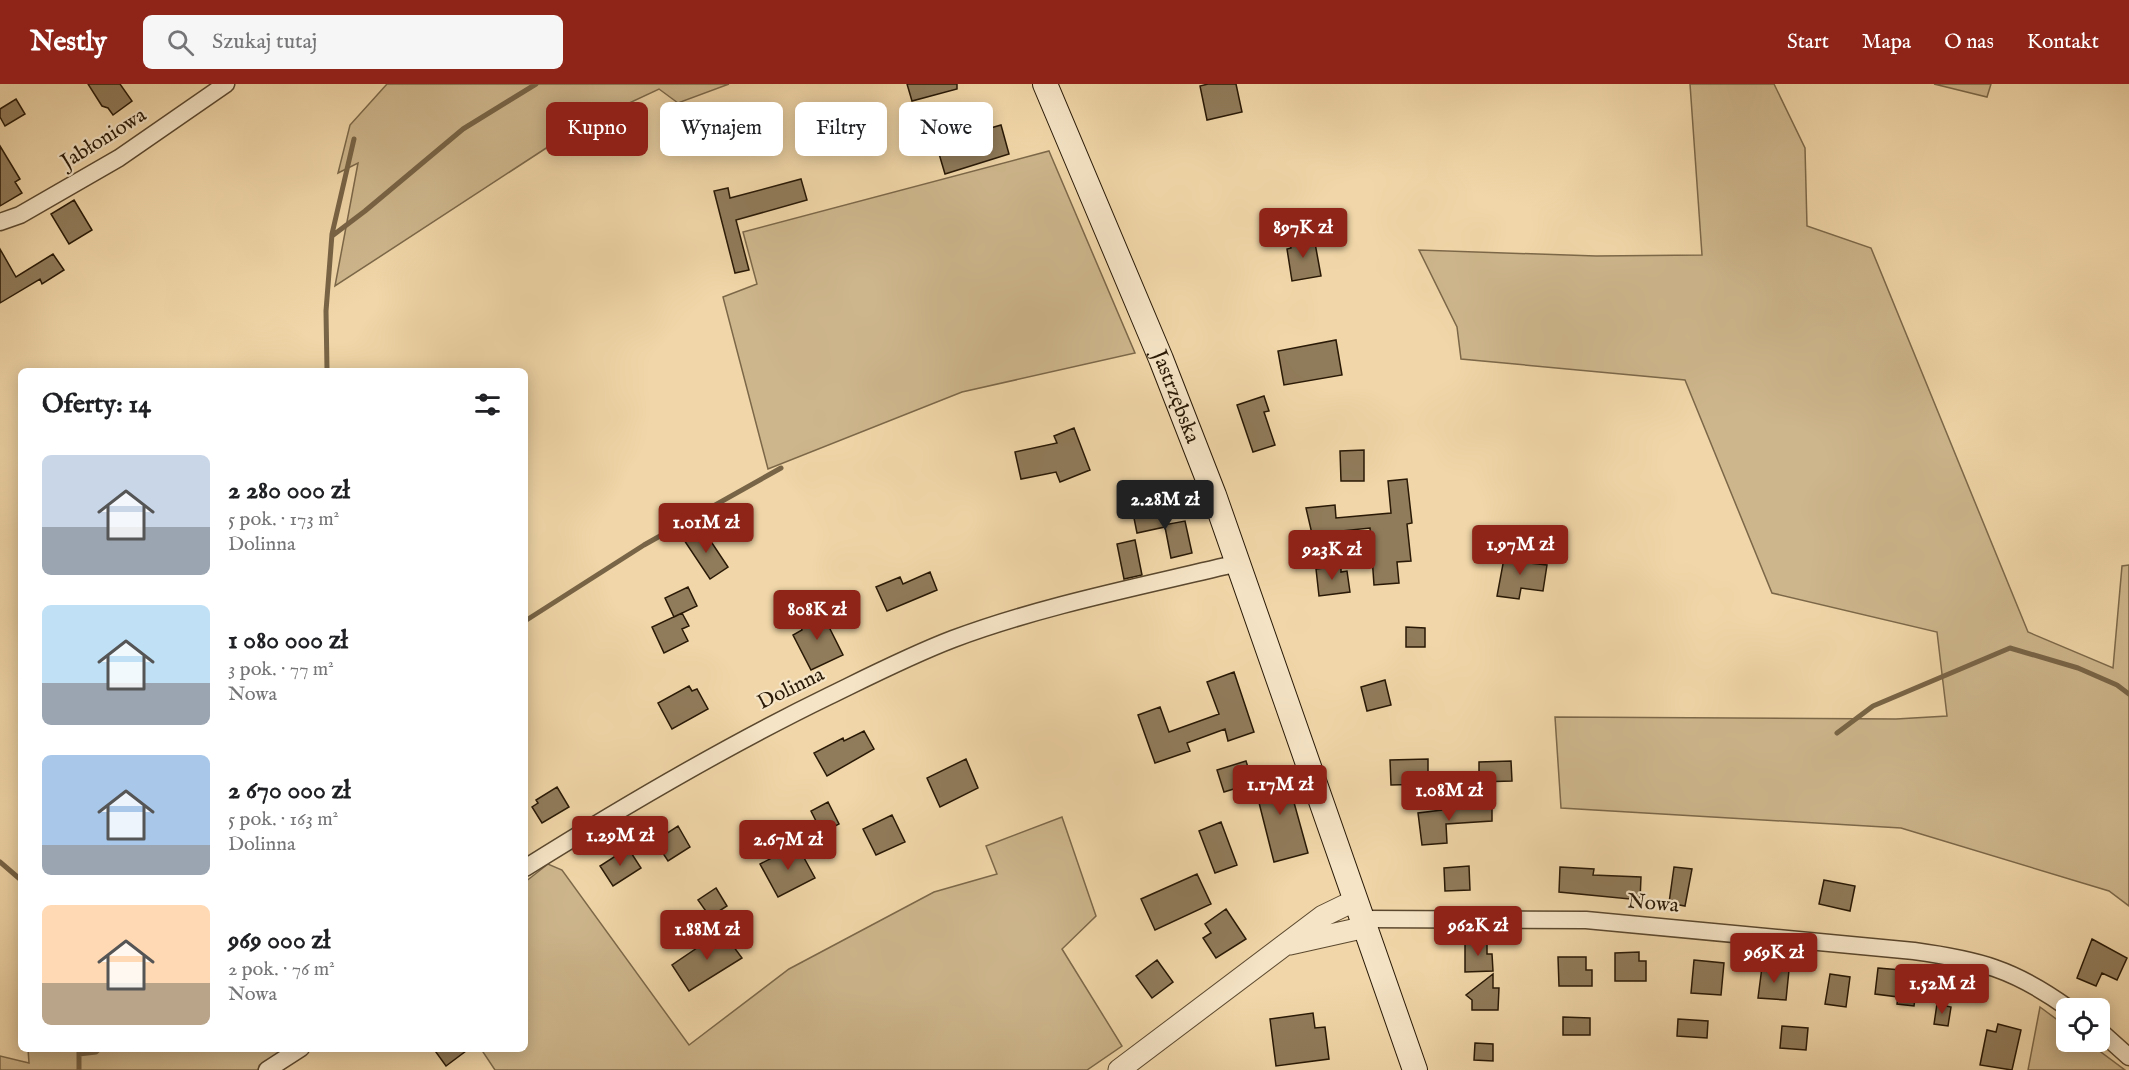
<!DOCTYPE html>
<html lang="pl">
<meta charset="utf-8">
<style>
:root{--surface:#fff;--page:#f6f6f6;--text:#202124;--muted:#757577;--accent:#8f2418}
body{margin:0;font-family:"IM FELL English",serif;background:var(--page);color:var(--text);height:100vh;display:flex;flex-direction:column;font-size:22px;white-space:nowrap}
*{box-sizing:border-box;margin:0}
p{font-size:20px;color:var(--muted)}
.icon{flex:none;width:33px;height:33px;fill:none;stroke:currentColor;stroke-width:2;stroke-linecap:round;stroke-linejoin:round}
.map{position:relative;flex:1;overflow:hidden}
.sheet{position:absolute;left:18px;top:284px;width:510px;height:684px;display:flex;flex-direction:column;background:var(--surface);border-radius:9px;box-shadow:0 3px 15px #0003}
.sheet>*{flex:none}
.top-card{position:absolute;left:546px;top:18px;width:570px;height:54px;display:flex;gap:12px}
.controls{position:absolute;left:2056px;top:914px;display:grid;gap:12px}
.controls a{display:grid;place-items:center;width:54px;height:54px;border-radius:9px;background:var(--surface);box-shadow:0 3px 15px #0003;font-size:30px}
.price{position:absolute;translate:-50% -51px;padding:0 14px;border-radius:6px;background:var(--accent);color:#fff;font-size:20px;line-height:39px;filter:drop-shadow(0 2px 3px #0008)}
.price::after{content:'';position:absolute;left:50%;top:36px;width:18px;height:14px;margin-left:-9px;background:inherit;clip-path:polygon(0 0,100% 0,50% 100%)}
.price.active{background:#222;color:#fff}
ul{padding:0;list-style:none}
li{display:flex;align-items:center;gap:18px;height:150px;padding:0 24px}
li span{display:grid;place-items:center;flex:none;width:168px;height:120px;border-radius:9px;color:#555}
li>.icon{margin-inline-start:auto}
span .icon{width:72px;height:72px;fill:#fffc;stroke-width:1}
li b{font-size:26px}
h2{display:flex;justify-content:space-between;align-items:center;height:72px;padding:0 24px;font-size:26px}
.pill{padding:0 21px;border-radius:9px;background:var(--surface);box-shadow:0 3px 15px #0003;font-size:21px;line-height:54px}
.pill.active{background:var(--accent);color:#fff}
header{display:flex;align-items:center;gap:36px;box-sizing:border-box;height:84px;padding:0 30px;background:var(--accent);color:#fff}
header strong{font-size:28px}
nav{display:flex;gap:33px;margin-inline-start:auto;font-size:21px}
.search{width:420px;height:54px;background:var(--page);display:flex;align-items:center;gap:15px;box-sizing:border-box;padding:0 21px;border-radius:9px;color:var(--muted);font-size:22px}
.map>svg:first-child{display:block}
.green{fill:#ceb68c;stroke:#7c6849;stroke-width:1.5}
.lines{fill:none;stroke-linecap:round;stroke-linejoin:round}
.stream{stroke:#786446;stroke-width:5}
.building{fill:#907b5a;stroke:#291906;stroke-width:1.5}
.minor-casing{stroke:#5b482e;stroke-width:19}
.tertiary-casing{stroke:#5b482e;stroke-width:23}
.secondary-casing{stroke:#291906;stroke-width:26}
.minor{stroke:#f5e4c6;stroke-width:16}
.tertiary{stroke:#f5e4c6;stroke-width:21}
.secondary{stroke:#f5e4c6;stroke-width:24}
.labels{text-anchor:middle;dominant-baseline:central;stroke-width:4.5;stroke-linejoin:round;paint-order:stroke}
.street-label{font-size:21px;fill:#291906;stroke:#f5e4c6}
</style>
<header>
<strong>Nestly</strong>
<div class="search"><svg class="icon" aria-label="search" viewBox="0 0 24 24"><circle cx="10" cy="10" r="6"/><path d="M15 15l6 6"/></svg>Szukaj tutaj</div>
<nav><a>Start</a><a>Mapa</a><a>O nas</a><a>Kontakt</a></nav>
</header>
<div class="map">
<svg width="2129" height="986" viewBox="0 0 2129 986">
<rect width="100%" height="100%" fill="#f0d6a8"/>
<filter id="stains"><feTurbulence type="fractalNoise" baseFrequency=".00333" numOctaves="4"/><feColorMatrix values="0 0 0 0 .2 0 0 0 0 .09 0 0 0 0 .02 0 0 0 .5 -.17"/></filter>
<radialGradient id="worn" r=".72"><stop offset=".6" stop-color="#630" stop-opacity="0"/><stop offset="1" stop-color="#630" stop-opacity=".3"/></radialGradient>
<!-- green -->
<path class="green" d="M387,0H729L678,19L659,5L580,42L335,202L358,79L338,89L350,41Z
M1690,0H1774L1805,64L1807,142L1871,164L2028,548L2113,584L2122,482L2129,481V822L2109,807L1901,744L1561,724L1555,633L1896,635L1947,632L1937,548L1772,509L1685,296L1461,275L1457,243L1419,166L1596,172L1702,171Z
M1934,0H1991L1987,13Z
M1049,67L1135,269L962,308L768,385L723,213L757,200L743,148Z
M1062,733L1096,832L1062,865L1122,962L1087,986H495L481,965L525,964V798L548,780L562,786L689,961L789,885L934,808L997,790L986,762Z
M2040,923L2067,943V957H2086L2125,986H2028Z
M28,965H292L257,986H0V972L29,979Z"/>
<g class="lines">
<!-- stream -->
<path class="stream" d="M332,152L365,127L463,45L536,0
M327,286L326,227L332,150L354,55
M525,537L644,461L781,384
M1837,649L1873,622L2010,564L2078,584L2117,601L2129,610
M0,778L21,796
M79,964V986
M79,970L96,968L100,964"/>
</g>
<!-- building -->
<path class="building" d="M88,0H120L132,17L113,31L108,24L102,22Z
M907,0H957V5L912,17Z
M1208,0H1236L1242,28L1207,36L1200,2Z
M16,15L25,30L5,42L0,33V25Z
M1001,41L1009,70L945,90L937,63L954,58L953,55Z
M0,62L20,95L15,98L22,109L0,122Z
M801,95L807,116L736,136L749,186L735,189L714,107L728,104L730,114Z
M74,116L92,146L69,160L51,130Z
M1310,151L1311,160L1315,159L1321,192L1292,197L1287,165L1291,164L1289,154Z
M0,165L16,193L53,170L64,186L42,200L40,195L0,219Z
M1336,256L1342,291L1284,301L1278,267Z
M1264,312L1269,327L1264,328L1275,361L1253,368L1237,321Z
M1074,344L1090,386L1060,398L1056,388L1021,395L1015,368L1057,359L1054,352Z
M1364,366V397H1341L1340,367Z
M1407,395L1412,439L1407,440L1411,477L1397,478L1399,499L1374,501L1370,444L1312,450L1306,424L1335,421L1336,434L1391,429L1388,397Z
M1160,423L1164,441L1185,437L1192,469L1171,474L1165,443L1137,449L1133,429Z
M702,444L728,483L710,495L684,456Z
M1135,456L1142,491L1124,495L1117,460Z
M1505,469L1531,473L1530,479L1547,481L1543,507L1521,504L1519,515L1497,512Z
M1341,482V488L1347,487L1350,508L1319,512L1316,485Z
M930,488L937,506L887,527L876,503L900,493L903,500Z
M688,503L697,522L674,533L665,514Z
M821,527L843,571L811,586L793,551L802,546L798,537Z
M682,529L689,542L682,545L688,557L664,569L652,543Z
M1406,543L1425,544V563H1406Z
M1234,588L1254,648L1228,657L1225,645L1187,659L1190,667L1155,679L1138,631L1160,623L1169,648L1219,630L1207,598Z
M1385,596L1391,621L1367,627L1361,603Z
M689,602L692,607L697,605L708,625L672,645L658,619Z
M864,647L874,665L827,692L814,669L843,654L844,657Z
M966,675L978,704L940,723L927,694Z
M1428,675V700L1391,701L1390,676Z
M1246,677L1253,699L1224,708L1217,686Z
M1511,677L1512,697L1479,698V678Z
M1285,686L1308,769L1274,778L1253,695Z
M557,703L569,723L542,739L532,723L538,719L536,716Z
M828,718L839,740L822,749L811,727Z
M1467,723H1492V737L1446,740L1447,759L1422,761L1418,729Z
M892,731L905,758L876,771L863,745Z
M1221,738L1237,781L1215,789L1199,747Z
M678,742L690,763L668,777L655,757Z
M797,761L815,794L778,813L760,780Z
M628,764L641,784L613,802L600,782Z
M1469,782L1470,806L1445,807L1444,784Z
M1560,783L1594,785L1593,791L1641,793L1640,816L1559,808Z
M1674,783L1692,785L1685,822L1669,819Z
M1197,790L1211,820L1155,846L1141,815Z
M1824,796L1855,802L1850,827L1819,820Z
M716,804L727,822L710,833L698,816Z
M1226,825L1246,855L1216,874L1203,854L1211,849L1205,840Z
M722,847L742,874L689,907L672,881Z
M2092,855L2127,874L2117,896L2102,889L2096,902L2077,894Z
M1465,856H1487V870H1492L1493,887L1465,888Z
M1639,868V877H1646V897H1615V869Z
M1558,873H1586V886H1592V902H1559Z
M1157,876L1173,898L1152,914L1136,892Z
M1694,876L1724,879L1721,911L1691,909Z
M1762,883L1789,886L1786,916L1758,914Z
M1878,884L1901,886L1899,905L1916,907L1914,922L1897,920L1898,913L1875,910Z
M1493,890V904H1499L1498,926H1472V916L1466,911Z
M1830,890L1850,893L1846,923L1825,920Z
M1937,920L1951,923L1948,942L1934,940Z
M1313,929L1315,944L1325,943L1329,975L1276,982L1270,935Z
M1563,933L1590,934V951H1563Z
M1678,935L1708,937L1707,954L1677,952Z
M1998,940L2021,946L2012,986L1980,981L1987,946L1996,948Z
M1782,942L1808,944L1806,966L1780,964Z
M1475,959L1493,960V977L1474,976Z
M433,964H470L446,982Z"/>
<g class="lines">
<defs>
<path id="minor" d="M0,138L20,131L119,74L226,0
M525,784C624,722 724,663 829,612C870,592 911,571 953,555C1044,521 1143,502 1238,479
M1364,835L1586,836L1914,867C1979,876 2014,885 2068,924
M2100,947L2129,973
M267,986L301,964"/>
<path id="tertiary" d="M1290,860L1366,843
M1119,986L1323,832L1356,816"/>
<g id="secondary">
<path id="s1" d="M1045,0L1161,275L1214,411L1415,986"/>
</g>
</defs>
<!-- minor casing -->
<use href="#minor" class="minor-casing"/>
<!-- tertiary casing -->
<use href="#tertiary" class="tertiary-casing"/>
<!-- secondary casing -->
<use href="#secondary" class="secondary-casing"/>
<!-- minor -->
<use href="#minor" class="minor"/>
<!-- tertiary -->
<use href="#tertiary" class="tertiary"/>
<!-- secondary -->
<use href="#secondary" class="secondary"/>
</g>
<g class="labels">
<!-- street labels -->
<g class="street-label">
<text transform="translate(104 55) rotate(-32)">Jabłoniowa</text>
<text stroke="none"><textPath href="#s1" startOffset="339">Jastrzębska</textPath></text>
<text transform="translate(791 605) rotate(-26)">Dolinna</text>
<text transform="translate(1653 820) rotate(5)">Nowa</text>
</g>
</g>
<rect width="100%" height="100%" filter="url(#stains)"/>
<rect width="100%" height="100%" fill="url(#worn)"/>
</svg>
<div class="controls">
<a><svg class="icon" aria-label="locate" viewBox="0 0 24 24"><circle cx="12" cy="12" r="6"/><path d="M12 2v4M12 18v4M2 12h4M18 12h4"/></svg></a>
</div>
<b class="price" style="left:1303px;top:175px">897K zł</b>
<b class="price active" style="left:1165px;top:447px">2.28M zł</b>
<b class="price" style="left:706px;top:470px">1.01M zł</b>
<b class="price" style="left:1520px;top:492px">1.97M zł</b>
<b class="price" style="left:1332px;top:497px">923K zł</b>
<b class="price" style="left:817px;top:557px">808K zł</b>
<b class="price" style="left:1280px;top:732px">1.17M zł</b>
<b class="price" style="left:1449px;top:738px">1.08M zł</b>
<b class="price" style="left:620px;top:783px">1.29M zł</b>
<b class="price" style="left:788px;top:787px">2.67M zł</b>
<b class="price" style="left:1478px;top:873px">962K zł</b>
<b class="price" style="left:707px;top:877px">1.88M zł</b>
<b class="price" style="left:1774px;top:900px">969K zł</b>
<b class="price" style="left:1942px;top:931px">1.52M zł</b>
<div class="top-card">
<a class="pill active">Kupno</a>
<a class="pill">Wynajem</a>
<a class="pill">Filtry</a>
<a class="pill">Nowe</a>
</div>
<section class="sheet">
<h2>Oferty: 14<svg class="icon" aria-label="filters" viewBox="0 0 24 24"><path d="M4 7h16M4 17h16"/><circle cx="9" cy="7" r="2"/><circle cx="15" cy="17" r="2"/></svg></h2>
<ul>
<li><span style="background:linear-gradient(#c9d6e8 60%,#9aa5b1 0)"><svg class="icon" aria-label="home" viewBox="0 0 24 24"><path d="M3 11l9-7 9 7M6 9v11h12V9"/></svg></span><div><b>2 280 000 zł</b><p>5 pok. · 173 m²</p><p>Dolinna</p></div></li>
<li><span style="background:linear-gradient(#bfe0f5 65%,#9aa5b1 0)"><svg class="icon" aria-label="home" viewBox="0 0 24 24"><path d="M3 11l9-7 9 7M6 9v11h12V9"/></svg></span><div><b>1 080 000 zł</b><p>3 pok. · 77 m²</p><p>Nowa</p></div></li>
<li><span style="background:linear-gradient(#a9c7e8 75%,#9aa5b1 0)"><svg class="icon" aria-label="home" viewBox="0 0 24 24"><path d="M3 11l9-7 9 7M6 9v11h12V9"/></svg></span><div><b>2 670 000 zł</b><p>5 pok. · 163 m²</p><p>Dolinna</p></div></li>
<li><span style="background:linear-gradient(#ffd9b3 65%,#b9a48a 0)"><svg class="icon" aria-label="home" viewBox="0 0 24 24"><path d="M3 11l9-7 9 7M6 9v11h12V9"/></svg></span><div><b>969 000 zł</b><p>2 pok. · 76 m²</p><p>Nowa</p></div></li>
</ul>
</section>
</div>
